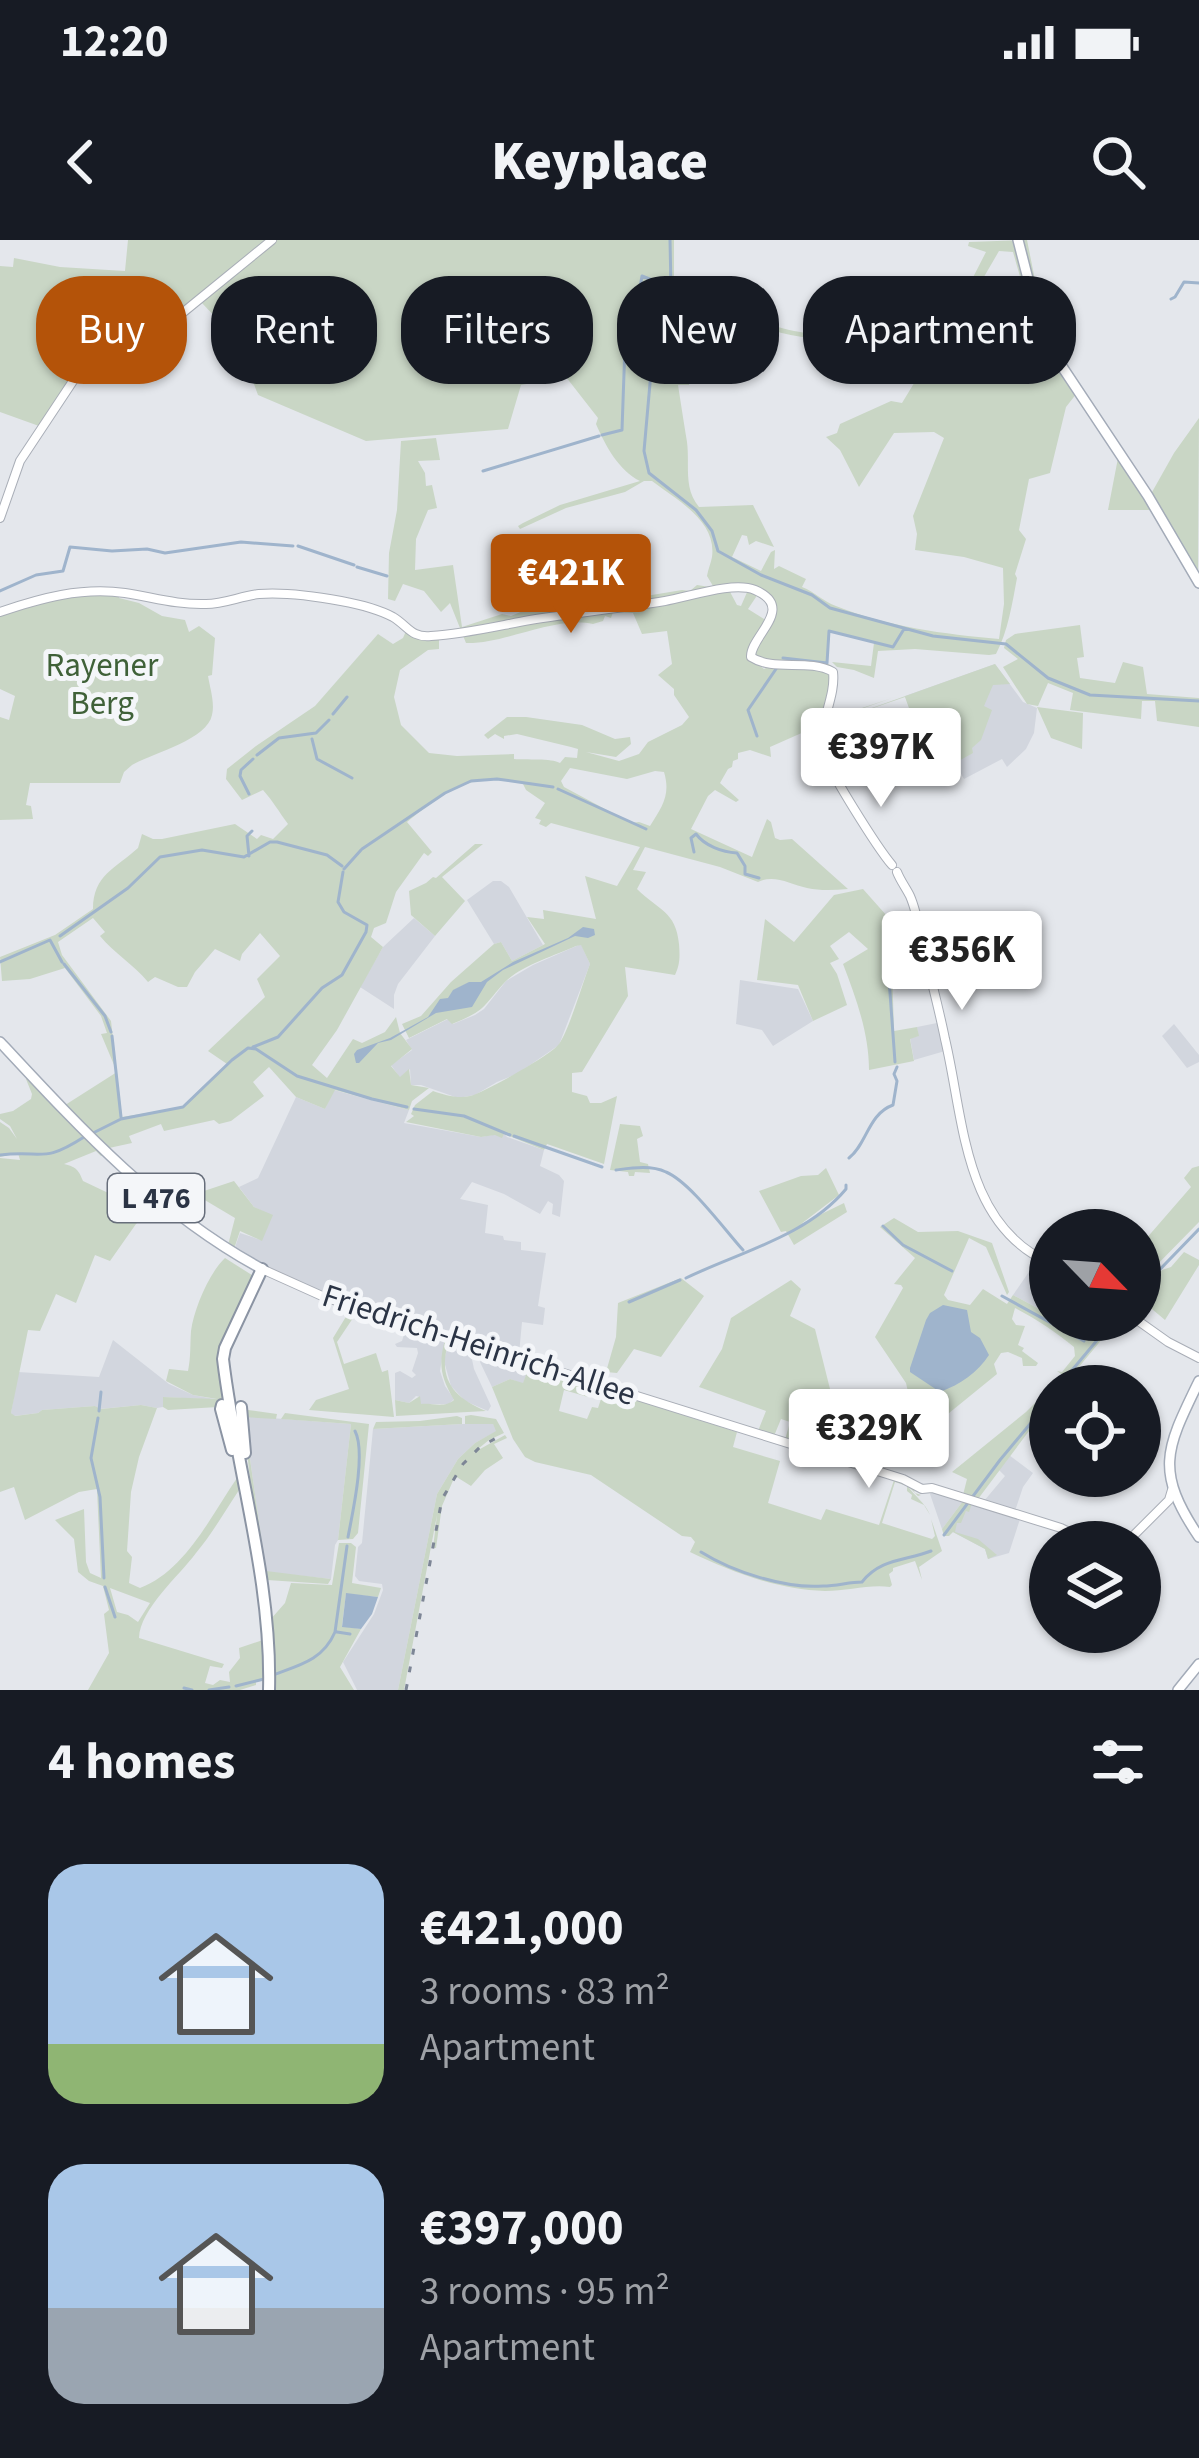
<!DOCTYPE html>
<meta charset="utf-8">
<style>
:root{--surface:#171b24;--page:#20242c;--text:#f1f3f6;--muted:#9ea1a6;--accent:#b45309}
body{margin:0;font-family:"Source Sans 3",sans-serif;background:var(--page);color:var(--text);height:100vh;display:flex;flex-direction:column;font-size:45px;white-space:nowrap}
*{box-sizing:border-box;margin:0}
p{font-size:39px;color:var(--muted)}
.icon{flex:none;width:66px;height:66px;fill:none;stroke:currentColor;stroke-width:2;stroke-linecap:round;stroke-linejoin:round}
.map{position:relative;height:1450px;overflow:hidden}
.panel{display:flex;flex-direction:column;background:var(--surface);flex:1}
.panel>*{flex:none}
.guide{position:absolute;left:36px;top:36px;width:1128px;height:108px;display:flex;gap:24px}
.needle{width:78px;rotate:115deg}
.tools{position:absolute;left:1029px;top:969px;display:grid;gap:24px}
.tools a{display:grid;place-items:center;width:132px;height:132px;border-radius:50%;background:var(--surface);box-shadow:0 3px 9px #0004;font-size:60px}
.price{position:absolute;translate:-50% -102px;padding:0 27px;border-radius:12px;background:#fff;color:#222;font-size:39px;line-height:78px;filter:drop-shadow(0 3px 6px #0008)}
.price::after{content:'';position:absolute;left:50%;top:72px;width:36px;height:27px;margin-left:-18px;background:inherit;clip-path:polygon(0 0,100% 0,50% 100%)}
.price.active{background:var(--accent);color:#fff}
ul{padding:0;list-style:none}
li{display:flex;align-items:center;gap:36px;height:300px;padding:0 48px}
li span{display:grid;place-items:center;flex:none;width:336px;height:240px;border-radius:36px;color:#555}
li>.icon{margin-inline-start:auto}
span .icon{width:144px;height:144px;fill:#fffc;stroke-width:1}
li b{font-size:51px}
h2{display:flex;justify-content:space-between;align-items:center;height:144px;padding:0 48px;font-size:51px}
.pill{padding:0 42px;border-radius:48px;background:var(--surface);box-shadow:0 3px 9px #0004;font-size:42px;line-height:108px}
.pill.active{background:var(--accent);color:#fff}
.status{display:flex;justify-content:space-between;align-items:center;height:84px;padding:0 60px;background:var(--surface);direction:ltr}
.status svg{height:33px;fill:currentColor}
header{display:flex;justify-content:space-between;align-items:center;height:156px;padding:0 48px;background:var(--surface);font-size:54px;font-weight:800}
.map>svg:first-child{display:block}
.built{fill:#d2d6de}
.green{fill:#c9d6c5;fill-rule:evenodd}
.water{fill:#9fb4cc}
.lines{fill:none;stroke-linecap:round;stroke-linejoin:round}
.stream{stroke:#9fb4cc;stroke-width:3}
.secondary-casing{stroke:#a9aeb7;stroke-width:10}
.primary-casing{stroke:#a3abb8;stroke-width:12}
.highway-casing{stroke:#8b94a3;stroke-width:14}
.secondary{stroke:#fff;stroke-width:8}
.primary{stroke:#fff;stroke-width:9}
.highway{stroke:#fff;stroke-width:10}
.rail{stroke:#7d8696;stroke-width:3;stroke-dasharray:6 12;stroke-linecap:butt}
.labels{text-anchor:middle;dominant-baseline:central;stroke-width:10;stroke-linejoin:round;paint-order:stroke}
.shield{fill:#f4f6f9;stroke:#676e7b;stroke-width:3}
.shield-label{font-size:30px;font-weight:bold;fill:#2b3445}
.park-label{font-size:33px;fill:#3f6138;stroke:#f4f6f9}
.street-label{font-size:33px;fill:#2b3445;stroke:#f4f6f9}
</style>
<div class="status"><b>12:20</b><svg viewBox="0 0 49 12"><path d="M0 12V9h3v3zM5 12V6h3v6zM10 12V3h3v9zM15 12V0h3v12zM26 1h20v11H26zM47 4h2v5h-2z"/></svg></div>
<header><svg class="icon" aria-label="back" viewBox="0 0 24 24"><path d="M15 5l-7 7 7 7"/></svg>Keyplace<svg class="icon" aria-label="search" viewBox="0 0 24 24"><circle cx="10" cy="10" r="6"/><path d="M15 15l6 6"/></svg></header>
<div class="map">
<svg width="1199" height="1450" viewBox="0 0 1199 1450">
<rect width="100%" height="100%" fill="#e4e7ec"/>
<!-- built -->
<path class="built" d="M995,424L1023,462L1037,468L1034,493L1026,509L1007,527L1002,519L964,539L940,497L922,503L905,456Z
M493,641H501L509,647L543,705L512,721L501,702L494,704L467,660Z
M414,678L435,696L398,744L394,755V769L360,747L383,707Z
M972,691L974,701L977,702V714H972V719L966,721L963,735L939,738L932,711Z
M581,704L590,724L559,805L517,834L497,842L475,855L458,858L421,845H411L410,829L400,838L391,825L412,810L406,800L448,779L453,784L475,775L484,769L506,741L533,725Z
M740,740L798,749L813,781L773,806L762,790L736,784Z
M937,783L945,811L914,820L910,798L918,796L917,787Z
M1174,784L1199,815V822L1187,828L1162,796Z
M334,850L409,870L404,883L481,897L504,893L507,897L544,910L540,926L559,935L564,941L560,977L552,974L553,964L548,961L540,974L504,954L472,942L460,959L488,965L485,993L503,996L504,1000L521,1002V1010L546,1013L538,1066L545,1068L543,1085L522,1082L519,1114L451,1093L450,1090H438L360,1066H349L233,1013L240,993L261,1000L272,976L254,967L239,947L258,938L296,857L325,869Z
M1033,1026L1040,1028L1047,1041L1044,1047L1049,1056L1039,1069L1013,1055Z
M406,1088L445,1100L440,1131L445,1146L454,1159L449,1164H420V1157L416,1156L409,1163L395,1160V1133L400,1131L412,1138L416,1135L412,1131L418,1113L417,1108L397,1107L395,1104L402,1101Z
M113,1100L169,1144L193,1155L220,1160L164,1157L163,1167L157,1168L141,1165L100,1169L95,1166L42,1170L38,1173L14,1176L11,1173L18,1132L99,1137Z
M449,1101L470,1110L474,1129L491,1166L488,1171L465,1161L451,1146L444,1121Z
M486,1113L529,1127L523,1144L510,1139L492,1147L480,1122Z
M244,1176L351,1184L338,1300L335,1305L331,1339L266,1332Z
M462,1184H493L497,1191L475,1203L458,1219L437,1254L398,1450H357L343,1422L374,1374L383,1350L382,1344L359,1341L355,1336L358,1307L362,1303L373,1189Z
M1009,1215L1033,1233L1023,1247L1015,1271L984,1261L1005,1236L998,1229Z
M932,1251L963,1261L942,1289L930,1254Z
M972,1263L1020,1279L1009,1313L988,1319L985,1309L951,1291Z"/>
<!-- green -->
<path class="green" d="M128,0H268L180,73L92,115L73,135L39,186L0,172V26L13,27L14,18L60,27L125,31Z
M276,0H674V55L669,90L691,98L689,145H678C681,164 684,184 687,202C690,225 683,248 699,267L753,265L774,307L756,301L749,305L747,296L742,295L732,317L761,331L771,312L775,310L774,329L779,326L806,339L802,347C815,352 824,362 836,366C888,387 944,394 999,399L1004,364L1003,328L964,317L915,310L917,294L913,276L944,198L934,192L894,193L859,247L840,210L826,197L837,193L840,184L891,161L902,163L933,112L934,97C880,99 823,106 771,90L772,85C818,101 895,99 944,94L986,12L968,6L969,2L1027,0L1042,75H1031L1013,12L999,11L949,97L1047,99L1077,153L1066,167L1050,233L1029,239L1019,290L1026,299L1015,334L1017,338C1012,365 1008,391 996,414L989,415L915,409L878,411L874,438L854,430L837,427L832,422L871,426L874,403L830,392L827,423L836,429L838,436L828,476L832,478L892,458L830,480L827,477L831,428L768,423L752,416L772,380L767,351L713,346L707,336C708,329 711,323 712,317C717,281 677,260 652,241H644L625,252L566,268L520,289L518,286L523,283L560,265L640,241C619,231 605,205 596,184L598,178L566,137L521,145L508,189L366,201L258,155L238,101L201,62Z
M1199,178L1198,328L1199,343L1156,270H1108L1118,218L1147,261L1174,213Z
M436,198L440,220L418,221L425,233L426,246L432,245L437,268L428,270L416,299L415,330L453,325L462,387L502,374L511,376L530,368H554L617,355L646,356L682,350L690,351L697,345L729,350L737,365L741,366L748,350L758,354L748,369L769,382L750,408L747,420L751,419L764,429L772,425L824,428L833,435L822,484L770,507L771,517L750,510L738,513V519L733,521L732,527L728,529L720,543L739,560L736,562L715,550L708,556L691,589L752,617L767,579L771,582L775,598L780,600L792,599L848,649C834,650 821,651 807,648C790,644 774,634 758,642L720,627L645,607L633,630L646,632L637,649C658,670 676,671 679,704C680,717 680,724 675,735L625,727L628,756L582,832L572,833V852L587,856L590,863H601L617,856L604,924L547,904L544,910L504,894L502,898L495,895L481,897L406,882L414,876L411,874L415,865L433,851C445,855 458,859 470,856C485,852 551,815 559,804C569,790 583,742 590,724L581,705L576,706C554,716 522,725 505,742C482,767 487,770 452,784L447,779L409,798L402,784L421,776L451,742L494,704L501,702L512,721L545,704L527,677L544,679L543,670L596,679L585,636L617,646L640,607L551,583L546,587L539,584L541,580L535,578L545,563L526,550L522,542C509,542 496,539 483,540C455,543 428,565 407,582L432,612L428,616L424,613L396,652L386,683L374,688L371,697L383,707L337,790L312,825L327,838L353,799L362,803L385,792L396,777L400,793L412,809L391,826L400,837L409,829L411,845L429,848L412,861L409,870L335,850L325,869L296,857L269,827L253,842L264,856L231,881L219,884L214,880L164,891L161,884L129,896L132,903L109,908L106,914L101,916L96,911L64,924C75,927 78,928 83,941L123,960L144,977L136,984L110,1021L95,1015L76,1063L56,1054L40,1091L28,1090L11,1173L15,1176L38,1173L42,1170L95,1166L101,1169L141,1165L157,1168L139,1217L131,1252L127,1311L132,1317L129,1343L140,1348C185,1331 211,1276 237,1238L239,1250C225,1271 212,1294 196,1313C179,1336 140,1369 139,1398L224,1424L222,1428L210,1426L205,1443L213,1445L220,1440L230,1442L229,1432L240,1418L239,1408L263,1400L264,1439L256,1442V1445L240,1450H88L109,1413L104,1374L109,1370L103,1346L89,1341L78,1332L74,1299L55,1280L84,1269L86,1322L90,1333L101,1338L97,1249L79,1252L25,1280L14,1247L0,1252V918L20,920L18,913L0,917V882L9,888L17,899L10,886L0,879V874L13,871L31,859L32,854L26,839L28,832L62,867L117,832L101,794L107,793L101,776L65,728L30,739L2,741L0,717L55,695L93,669C93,635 116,628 138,608L142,594L153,599H162L235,584L257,599L261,595L273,599L288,584C279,572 273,561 263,550L242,560L226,539L227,529L256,506L315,466L378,394L393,404L403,398L406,391L420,399L439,397V409L428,410L400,430L394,457L401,485L429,513L457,516L514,514V519C525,520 552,518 560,523L565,517L577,518L578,509L571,507L517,494L504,496V499L495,494L488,499L484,495L507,477H526L582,485L615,499L630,497L631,504L616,517L586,512L619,521L639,514L648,502L682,485L689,477L674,455V449L658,435L672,424L667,391L642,394L633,373L613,372L611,378L605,376L603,381L593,384C554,376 506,404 466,403L450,363L441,372L424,351L403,344L395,361L388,359L389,313L397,270L401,201ZM570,528L627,539L655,531L664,532C671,555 662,567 650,586L639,582L631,583L564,547L561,541ZM93,678L105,692L100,696C114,713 134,725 148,742L155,737L178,747H187L195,732L215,709L240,721L242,714L260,693L280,716L257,739L265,757L208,811L227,824L183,867L122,877L111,781L62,715L58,702ZM110,1348L150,1363L138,1382L128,1375L117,1372Z
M101,352L119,354V358L139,363L162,376L185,380L189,392L199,386L215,398L212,435L208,436C210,448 215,463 212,475C207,500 153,513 132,525L124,532L120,543H30L26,565L31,566L33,579L0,580V477L9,480L15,456L0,449V373L30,362Z
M1080,385L1084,417L1077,418L1080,438L1115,443L1123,422L1143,427L1147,454L1199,458V487L1157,481L1155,461H1142L1141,479L1070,470L1073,453L1048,443L1038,466L1027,464L1003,427L1018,419L1004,408L1006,400L1015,394Z
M995,424L1010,444L993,445L984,466L992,470L981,500L972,508L973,513L955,523L951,517L930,526L905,457L827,484Z
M1037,467L1083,473L1082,509L1051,498Z
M475,604H483L442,637L465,661L435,696L411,675L409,651L426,643L433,637L436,638Z
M863,649L887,676L905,727L892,728L894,791L917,787L919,796L910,799L914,821L869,830C869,793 856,758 843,724L868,709L849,692L830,706L839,719L830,723L837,734L847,765L813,781L798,745L757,740L765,679L794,702L834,655Z
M620,884L640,886L643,896L637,899L640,922L648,924L650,933L635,932L634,936H629L628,932L610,930Z
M1199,926V982L1148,1034L1140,1027V1017L1150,1006L1145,1000L1191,947L1184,938L1192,928Z
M826,928L839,955L801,984L844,963L847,972L794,1005L786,991L781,992L759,951L801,936L818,935Z
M234,941L254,967L273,975L262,1001L240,991L233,1012L227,1009L235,978L198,956L204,951Z
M894,978L918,992L958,991L992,1003L1009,1052L1007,1055L986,1007L969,998L944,1055L948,1060L970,1065L983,1049L1007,1064L1013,1055L1039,1069L1049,1056L1043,1050L1046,1041L1040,1030L1042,1023L1050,1027V1080H1118L1063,1146H1052L1059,1137L1064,1136L1057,1131L1062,1132L1075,1116L1074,1107C1054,1091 1038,1080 1015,1068L1012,1079L1016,1085L1025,1086L1018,1105L1024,1108L1022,1111L1038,1123L1036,1126H1023L1022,1118L1008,1112L1001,1113L994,1124L997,1134L938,1182L931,1173L938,1168L934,1161L926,1166L915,1154L908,1152L906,1143L875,1097L903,1048L901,1045L894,1044L915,1018L880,987Z
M1184,1012L1199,1020V1025L1165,1080L1140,1059L1162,1030L1171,1027Z
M225,1018L255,1037L222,1110L225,1160L218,1159V1167L168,1170L163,1167V1157L217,1159L193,1155L166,1141L169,1129L188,1131C191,1117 190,1104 191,1091C194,1069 209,1033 225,1018Z
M681,1038L704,1056L661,1117L634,1109L617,1133L606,1132L616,1097L618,1063Z
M791,1040L801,1049L790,1076L815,1089L842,1197L828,1196L821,1211L785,1200L790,1182L781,1179L774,1196L758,1191L766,1171L699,1147L722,1109L731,1078Z
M350,1070L357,1072L337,1102L344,1124L376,1113L382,1132L388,1130L394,1177L309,1170L316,1160L349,1149L333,1098Z
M445,1100L449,1101C437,1137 452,1157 486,1171L396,1176L395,1160L409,1163L420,1156L421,1164C433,1163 445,1168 454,1160C441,1138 438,1124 445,1100Z
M529,1127L592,1147L588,1157L564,1150L559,1171L587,1179L592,1167L598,1168L604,1150L737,1192L733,1207L780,1221L768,1263L821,1280L826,1269L879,1285L894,1240L904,1244L905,1242L912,1246L915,1253L921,1255L918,1256L907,1245C915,1257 925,1262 930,1275L924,1265L911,1259L912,1255L907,1251V1246L895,1242L882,1283L932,1299L935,1296L931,1279L942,1311L919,1327L922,1340L915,1321L893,1328V1331L889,1334L892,1345L890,1347C870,1344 847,1351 825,1351C778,1350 732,1332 690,1312L695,1302L691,1297L682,1296L591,1235L535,1222L525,1217L513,1199L492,1147L510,1139L523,1143Z
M1050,1148V1163L978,1259L963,1255L967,1239L952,1232L1026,1172Z
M248,1170L277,1174L276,1179L244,1177L266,1331L331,1339L328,1344L267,1340L270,1380L285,1363L291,1343L332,1345L339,1303H351L356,1307L352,1343L381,1348L378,1357L346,1354L342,1386L361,1389L340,1427L354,1450H272L243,1173Z
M285,1173L369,1184L358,1293L353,1299L338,1300L351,1184L281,1179Z
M471,1175L496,1179L504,1193L489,1200L473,1213L505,1195L507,1198L494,1204L503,1218L485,1230L471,1246L455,1236L442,1266L436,1308H433L437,1275L404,1450H398L437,1254L458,1219L475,1203L496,1191L493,1184H465V1176Z
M457,1176L462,1178V1184L373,1189L376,1182L420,1181Z
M963,1261L972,1263L969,1272L966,1271L961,1283H957L955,1292L978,1299L997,1315L988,1319L985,1309L953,1292L949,1296H944L942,1289Z"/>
<!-- water -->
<path class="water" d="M583,687L594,689L595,695L588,698L575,696L503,730L487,742L472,767L436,773L391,800L378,803L359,823H356L354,814L357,810L390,798L428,777L440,759L448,758L453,750L469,742H481L513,722L568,698Z
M943,1065L967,1070L971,1092L980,1098L989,1115C977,1133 961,1144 940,1152L910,1132V1128L926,1080L930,1073Z
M346,1353L378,1357L372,1374L361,1389L342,1387Z"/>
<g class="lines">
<!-- stream -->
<path class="stream" d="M670,0L671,48L667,84L652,121L644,211L649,233L696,270L712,291L718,311L761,335L812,355L830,368L933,396L1006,404L1048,438L1090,455L1199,461
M1171,59L1175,57L1184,42L1199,43
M602,195L622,190L625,105L636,69L642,36L670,47
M483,231L599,196
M298,306L354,325
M357,327L387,336
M0,351L36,335L63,331L70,307L112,311L147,309L165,313L241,302L293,306
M783,418L827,423L829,391L893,407L904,389
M333,474L347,457
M757,496L748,470L776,429
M312,499L317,519L352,538
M257,515L279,498L316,493L329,480
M558,549L646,589
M249,554L240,536L241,530L253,519
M362,609L445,553L471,541L497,539L553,547
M694,612L691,598L696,594C705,606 722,612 737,613L745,626V634L759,638
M249,616L247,596L252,591
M344,629L361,610
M60,696L128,648L160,617L202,610L244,617L270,602H277L327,615L342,626
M887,707L889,711
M891,716L886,728L889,739L895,822
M0,722L50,700L62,722
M64,724L105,776L111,792
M112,796L121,877
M253,807L278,797L322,748L342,735L366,692L367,685L344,672L338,662L343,632
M414,869L464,876L510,895
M93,893L121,879L183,867L232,820L248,808L256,809L297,836L372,859L407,867
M514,896L602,927
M0,915C44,910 42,924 84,897
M849,918C867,904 868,874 893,865L897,841L894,834L897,827
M616,930C632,928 651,925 666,932C690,942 724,989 743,1010
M883,986L903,1005L952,1031
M686,1038C740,1012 807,996 846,949V945
M1140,1050L1199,989
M1002,1056L1084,1101
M629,1062L680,1040
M1068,1135L1114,1080
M1061,1146L1065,1140
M99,1171L101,1152
M98,1178L91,1218L100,1257L104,1338
M944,1295L1000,1220L1050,1160
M348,1297C353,1271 366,1212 355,1191
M701,1312C733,1332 786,1349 823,1346C837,1346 849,1342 862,1342C881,1318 906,1321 931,1311
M105,1347L115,1377
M337,1392L350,1394
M273,1435C300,1425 323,1420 335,1392L347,1306
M236,1446L264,1439
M184,1448L192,1450
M209,1450L229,1447"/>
<defs>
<path id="secondary" d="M0,278L20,221L77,135L113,108L175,79L272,0
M0,372C41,358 81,347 125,353C152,357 177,365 206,364C224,364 241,356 259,354C286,352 314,356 341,361C357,364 378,369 393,377C408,386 411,398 431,396C465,394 497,386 530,380C575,373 620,368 665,361C689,357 733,341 755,350C797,368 750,396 751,417C774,432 808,418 833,432C836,457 819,482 822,508C825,526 879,610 892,625
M897,632C900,640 906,648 910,656C917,672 920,692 924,710C931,740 939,769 945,799C964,878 963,985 1050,1023
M262,1029L322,1056L371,1073L903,1239L922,1249L932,1248L1061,1288L1089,1302
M1137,1080L1168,1102L1199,1118
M1127,1302L1169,1260L1172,1250"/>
<path id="primary" d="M1018,0L1037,74L1055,116L1148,256L1199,343
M0,802C80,888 157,972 262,1029
M1199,1141C1166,1209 1154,1230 1199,1297
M1178,1450L1199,1424"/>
<path id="highway" d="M262,1029L225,1108L223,1119C236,1230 272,1338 269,1450
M222,1165L221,1169L232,1210
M241,1167L245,1213"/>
</defs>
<!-- secondary casing -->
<use href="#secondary" class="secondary-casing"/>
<!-- primary casing -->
<use href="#primary" class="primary-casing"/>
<!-- highway casing -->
<use href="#highway" class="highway-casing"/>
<!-- secondary -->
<use href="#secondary" class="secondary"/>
<!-- primary -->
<use href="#primary" class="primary"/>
<!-- highway -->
<use href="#highway" class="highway"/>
<!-- rail -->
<path class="rail" d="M406,1450L442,1259L463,1224L480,1207L500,1196"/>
</g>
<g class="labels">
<!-- shield labels -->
<rect class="shield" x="108" y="934" width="96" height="48" rx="9"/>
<g class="shield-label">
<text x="156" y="958">L 476</text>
</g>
<!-- park labels -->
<g class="park-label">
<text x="102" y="425">Rayener<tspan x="102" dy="38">Berg</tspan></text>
</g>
<!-- street labels -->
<g class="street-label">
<text transform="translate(479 1105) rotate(18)">Friedrich-Heinrich-Allee</text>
</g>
</g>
</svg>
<div class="tools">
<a><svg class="needle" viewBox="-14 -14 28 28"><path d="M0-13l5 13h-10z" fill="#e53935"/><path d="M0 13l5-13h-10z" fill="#9ea1a6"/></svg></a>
<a><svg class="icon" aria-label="locate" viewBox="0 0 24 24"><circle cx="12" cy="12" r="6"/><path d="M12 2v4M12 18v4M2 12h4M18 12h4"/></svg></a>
<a><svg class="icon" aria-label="layers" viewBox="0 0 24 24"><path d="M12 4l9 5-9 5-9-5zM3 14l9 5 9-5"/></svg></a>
</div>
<b class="price active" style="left:571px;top:396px">€421K</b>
<b class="price" style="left:881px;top:570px">€397K</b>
<b class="price" style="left:962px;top:773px">€356K</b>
<b class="price" style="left:869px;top:1251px">€329K</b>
<div class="guide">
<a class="pill active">Buy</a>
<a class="pill">Rent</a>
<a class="pill">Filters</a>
<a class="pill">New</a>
<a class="pill">Apartment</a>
</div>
</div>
<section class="panel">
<h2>4 homes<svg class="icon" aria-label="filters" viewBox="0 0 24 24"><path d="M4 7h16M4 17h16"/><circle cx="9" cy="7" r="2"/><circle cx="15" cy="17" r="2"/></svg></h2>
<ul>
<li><span style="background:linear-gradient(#a9c7e8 75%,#8fb573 0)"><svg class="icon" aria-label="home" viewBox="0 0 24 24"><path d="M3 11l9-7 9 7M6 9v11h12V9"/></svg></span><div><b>€421,000</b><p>3 rooms · 83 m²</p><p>Apartment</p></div></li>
<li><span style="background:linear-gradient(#a9c7e8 60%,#9aa5b1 0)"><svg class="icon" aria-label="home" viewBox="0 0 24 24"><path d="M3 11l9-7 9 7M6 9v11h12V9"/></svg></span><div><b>€397,000</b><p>3 rooms · 95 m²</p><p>Apartment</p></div></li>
</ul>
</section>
